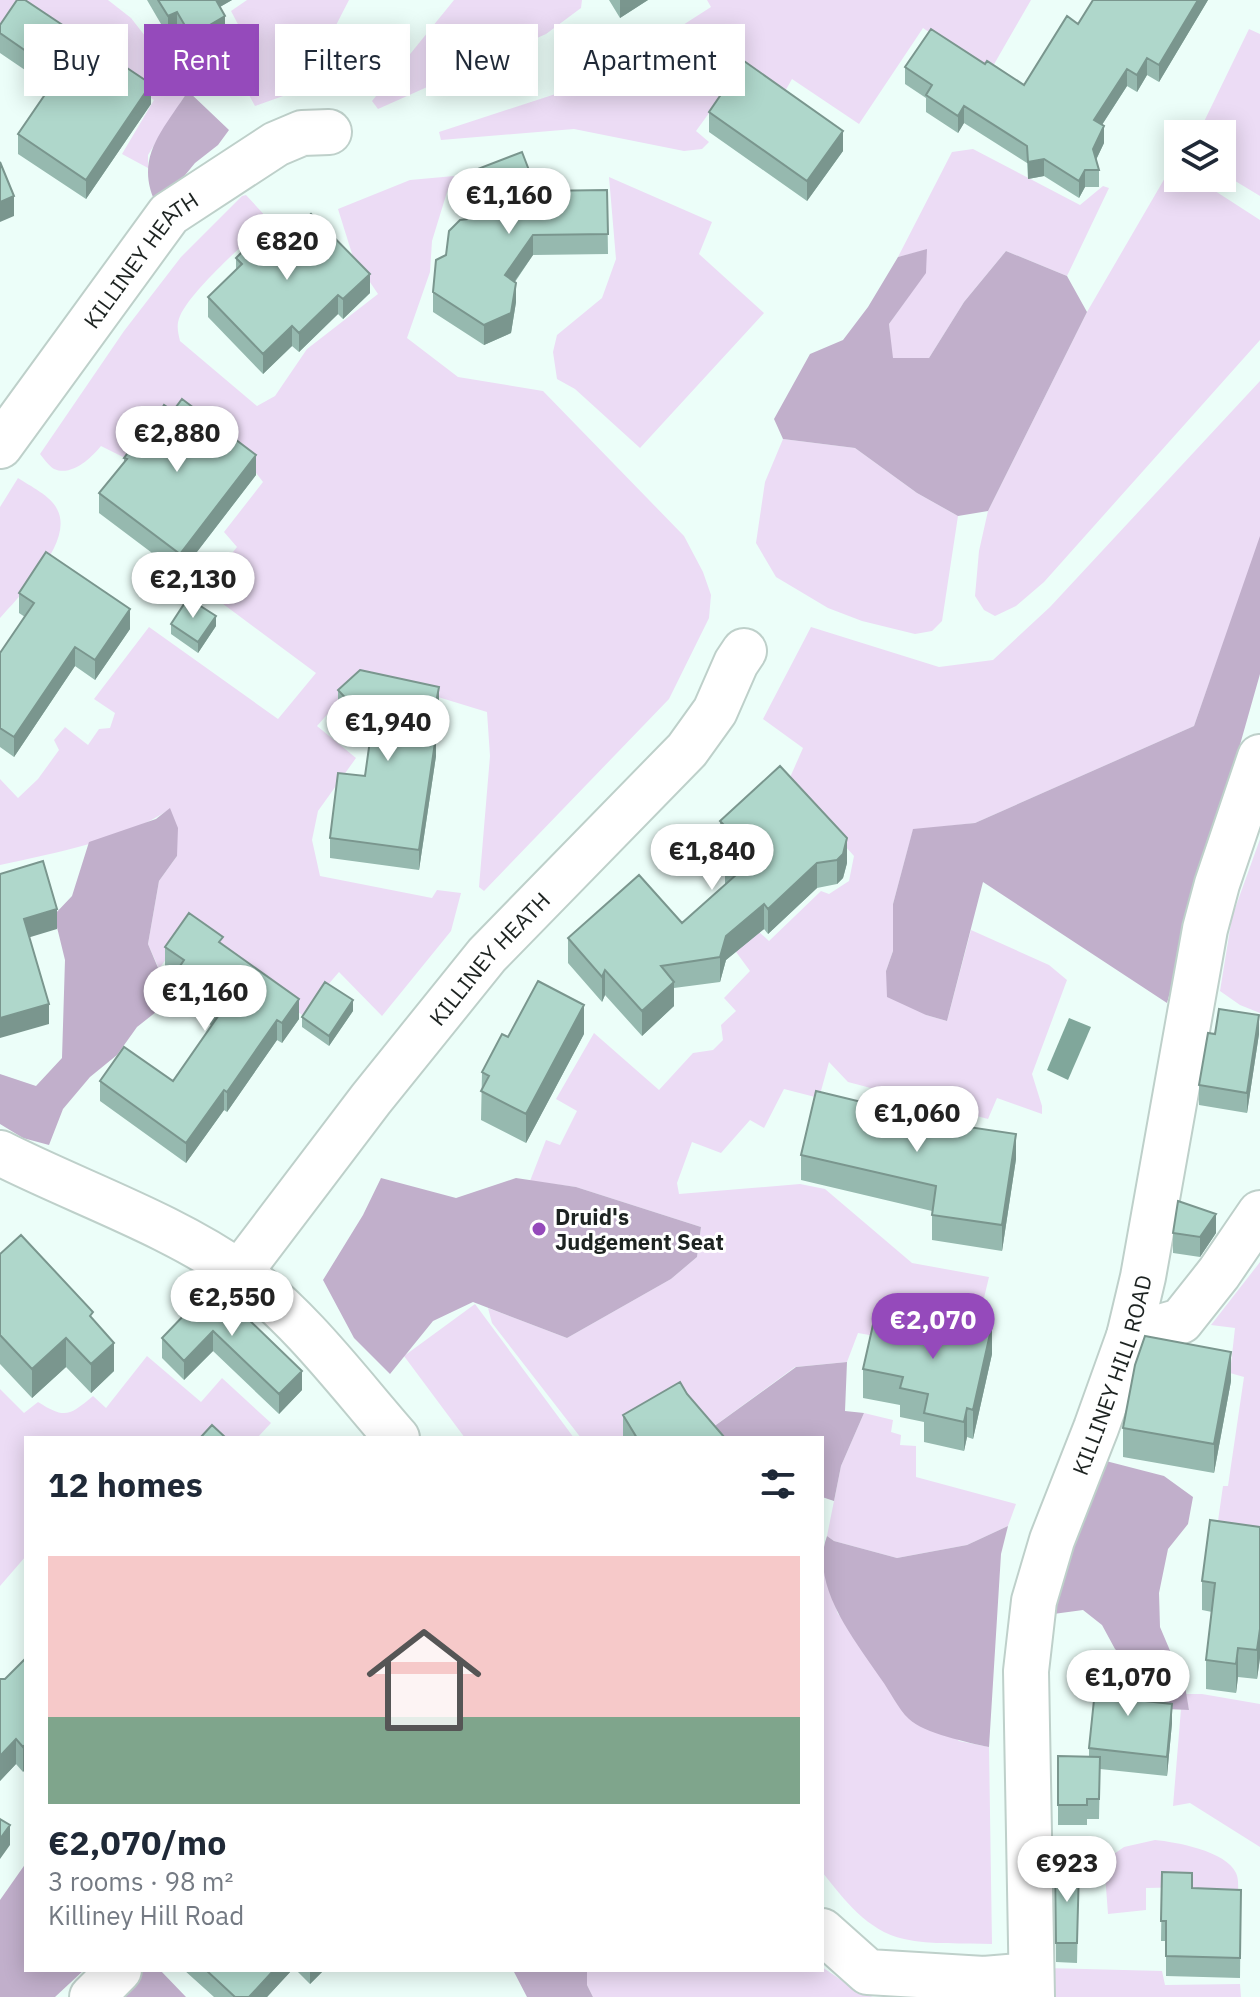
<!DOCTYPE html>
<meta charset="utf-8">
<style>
:root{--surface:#fff;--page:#f2f2f3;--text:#1f2937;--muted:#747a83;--line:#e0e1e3;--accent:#954abb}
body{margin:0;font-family:"IBM Plex Sans",sans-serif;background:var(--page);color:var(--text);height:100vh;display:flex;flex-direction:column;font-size:30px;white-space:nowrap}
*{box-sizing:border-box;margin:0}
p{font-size:26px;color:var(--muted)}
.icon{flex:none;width:44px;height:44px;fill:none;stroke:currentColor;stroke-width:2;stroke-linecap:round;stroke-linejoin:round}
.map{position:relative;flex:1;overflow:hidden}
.details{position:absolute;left:24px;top:1436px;width:800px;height:536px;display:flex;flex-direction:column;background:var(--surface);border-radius:0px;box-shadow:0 4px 20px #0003}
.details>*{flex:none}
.top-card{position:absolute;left:24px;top:24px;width:800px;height:72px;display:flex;gap:16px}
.controls{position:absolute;left:1164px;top:120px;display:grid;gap:16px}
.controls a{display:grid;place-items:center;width:72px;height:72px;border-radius:0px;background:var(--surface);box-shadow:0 4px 20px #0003;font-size:40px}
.price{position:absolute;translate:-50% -68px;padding:0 18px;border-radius:28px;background:#fff;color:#222;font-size:26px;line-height:52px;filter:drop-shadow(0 2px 4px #0008)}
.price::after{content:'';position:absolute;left:50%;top:48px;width:24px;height:18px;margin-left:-12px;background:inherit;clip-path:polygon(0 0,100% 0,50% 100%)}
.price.current{background:var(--accent);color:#fff}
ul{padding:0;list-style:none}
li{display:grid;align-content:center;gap:16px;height:424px;padding:0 24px}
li+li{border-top:2px solid var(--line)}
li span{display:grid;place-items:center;height:248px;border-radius:0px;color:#555}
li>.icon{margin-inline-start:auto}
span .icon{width:144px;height:144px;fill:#fffc;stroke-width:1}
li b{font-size:34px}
h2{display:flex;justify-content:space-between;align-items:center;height:96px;padding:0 24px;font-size:34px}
.pill{padding:0 28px;border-radius:0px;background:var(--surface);box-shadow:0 4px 20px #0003;font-size:28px;line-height:72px}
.pill.current{background:var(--accent);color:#fff}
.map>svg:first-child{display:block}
.green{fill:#ecdcf5}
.forest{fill:#c1afcb}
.water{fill:#80a79b}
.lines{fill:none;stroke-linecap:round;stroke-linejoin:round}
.minor-casing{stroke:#bed0ca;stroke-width:48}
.major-casing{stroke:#bed0ca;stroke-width:48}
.minor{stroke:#fff;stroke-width:44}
.major{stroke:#fff;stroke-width:44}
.wall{fill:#96b9af}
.shaded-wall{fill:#7a968e}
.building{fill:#afd7cb;stroke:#7a968e;stroke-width:2}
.poi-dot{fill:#954abb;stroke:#fff;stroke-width:3}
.labels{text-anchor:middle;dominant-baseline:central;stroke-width:6;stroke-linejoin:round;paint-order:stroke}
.street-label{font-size:22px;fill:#1d2321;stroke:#fff}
.poi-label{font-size:22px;font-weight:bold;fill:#1d2321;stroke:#fff;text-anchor:start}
</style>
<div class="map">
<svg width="1260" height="1997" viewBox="0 0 1260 1997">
<rect width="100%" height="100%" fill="#ecfef9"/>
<!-- green -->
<path class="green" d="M0,0H108L131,18L188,91L148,155V168L122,154L154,100L15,9L0,32Z
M247,0H349L303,89L255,106L225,51L241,40V30L231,11Z
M454,0H582L581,8L546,34L378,109L372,101Z
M707,0H1031L989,73L923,28L859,124L792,79L784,93L744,65L696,131L709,142L702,149L684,151L574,129L441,140L439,132L577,87L644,50L711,7Z
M1249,29L1260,34V196L1222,173V134H1198Z
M973,149L1080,205L1103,186L1109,188L1067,276L1006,251L964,302L929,358H892L889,324L925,273L926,250L898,257L952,152Z
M1173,164L1178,167V178H1195L1260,220V340L1044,582L1016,606L995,616L984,610L975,596L979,551L988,511L1087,312Z
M454,176L447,192L432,241L430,272L407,338L458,377L543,391L684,536L703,572L711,595L709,618L669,699L484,891L479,887L490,756L487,712L363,674L317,726L356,758L318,811L312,840L320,876L432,898L437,890L461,893L451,931L382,1016L339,972L302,1015L189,927L159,969L148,944L159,881L177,856L170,809C124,840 55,853 0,865V779L18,798L38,779L59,750L54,740L65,727L88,745L99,729L110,728L115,713L94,699L149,627L278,719L316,673L203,589L237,547L224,532L263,482L240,452L131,461L101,446C92,457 72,477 54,469C49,466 44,459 40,454L124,331L181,257L242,196L246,195L269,220C246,243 192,289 180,316C176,325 178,332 180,341L257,406L275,396L307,349L378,294L353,257L338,209L410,180Z
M609,177L712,222L699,254L764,313L640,448L575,389L557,379L553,352L557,335L602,298L616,259Z
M1260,381V539L1194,726L975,823L913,830L893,904V951L886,971L926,1015L947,1021L971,930L1049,965L1067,980L1032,1074L1042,1106V1114L997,1098L988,1119L848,1082L829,1062L819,1098L784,1089L764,1128L750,1120L721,1153L692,1142L677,1183L679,1194L800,1184L825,1189L912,1263L989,1277L974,1340L920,1344L858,1333L847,1362L795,1367L698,1438H581L492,1323L488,1308L567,1338L671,1279L697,1257L701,1227L576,1187L530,1181L546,1140L560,1145L577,1111L556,1099L594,1033L659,1090L693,1053L713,1050L723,1040L721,1025L736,1011L724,998L750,971L706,911L722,898L769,941L821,891L829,894L849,881L854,856L788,782L803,748L763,719L811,627L939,667L993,660L1050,607Z
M783,439L855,448L917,493L958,516L942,621L932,631L915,634L862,621L828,608L776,577L756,543L765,482Z
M18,478C30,486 51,496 57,509C75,541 21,594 0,618V507Z
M1260,839V1013L1240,1005L1220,991L1232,917Z
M1260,1262V1542L1216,1535L1223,1486H1228L1244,1377L1230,1373L1235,1328L1211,1325Z
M475,1304L574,1438H465L404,1356Z
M147,1356L201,1402L222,1378L271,1423L257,1438H26V1556L0,1586V1389L24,1413L38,1402C65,1419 69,1416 93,1396L106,1408Z
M864,1413L893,1420L891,1432L901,1435L900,1445L916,1446V1477L1016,1504L1008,1526L967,1545L897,1558L834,1541L827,1536L841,1466Z
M822,1564L838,1614L959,1741L989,1747L992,1944C964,1943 931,1945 904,1939C867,1931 844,1899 822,1872Z
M1186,1694H1202L1260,1704V1847L1190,1803L1173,1806L1181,1709L1189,1710Z
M1155,1840C1176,1842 1226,1851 1236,1873C1240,1881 1237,1895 1238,1904L1194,1905L1193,1887L1146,1888V1910L1108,1914L1104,1861L1124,1847Z
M822,1967L856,1990L873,1997H593L587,1985V1970H822Z
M1046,1968L1162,1971L1165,1985L1240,1984L1241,1997H1046Z"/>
<!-- forest -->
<path class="forest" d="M188,91L229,130L218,145L195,163L158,208C132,159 162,132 188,91Z
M927,249L926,273L889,324L893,358H929L964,302L1006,251L1067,276L1087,312L988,511L958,516L917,493L855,448L783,439L774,419L810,354L843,340L868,307L898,257Z
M1260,536V674L1167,1003L983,882L947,1021L926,1015L887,997L886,971L893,951V904L913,829L975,823L1194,726Z
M170,808L178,828L177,856L159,881L148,944L161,975V1008L137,1027L117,1055L90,1077L63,1109L49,1145L23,1138L0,1124V1074L36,1086L62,1058L65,960L54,915L72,896L89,842L156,819Z
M381,1178L456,1198L516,1178L576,1187L701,1227L697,1257L671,1279L567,1338L473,1302L433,1321L390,1374L354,1338L323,1280L363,1215Z
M847,1362L845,1411L864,1413L841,1466L834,1501L822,1497V1438H698L796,1367Z
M1102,1460L1164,1476L1193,1497L1188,1524L1168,1549L1159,1593L1160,1627L1185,1686L1189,1710L1167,1709L1154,1688L1115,1649L1102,1625L1083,1610L1046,1615Z
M1008,1526L1001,1554L989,1747C970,1743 923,1733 909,1719C898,1709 890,1691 881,1679C855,1640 809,1585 827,1536L834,1541L897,1558L967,1545Z
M26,1863V1970H84L55,1997H0V1900Z
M139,1970H160L186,1997H111Z
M513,1970H587V1985L593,1997H527Z"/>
<!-- water -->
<path class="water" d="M1069,1018L1091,1027L1068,1080L1047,1070Z"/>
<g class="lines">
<defs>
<g id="minor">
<path id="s1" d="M0,446L169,214L276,144L302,133L329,132"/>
<path d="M0,1153C77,1192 171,1224 241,1274C301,1318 348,1382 397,1438"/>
<path id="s2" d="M239,1273L371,1099L487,955L687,750L715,711L736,663L744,651"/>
<path d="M1129,1336L1181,1321L1219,1273L1260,1213"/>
<path d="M822,1931L868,1972L984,1979L1030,1975"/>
<path d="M92,1997L119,1970"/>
</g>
<g id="major">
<path id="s3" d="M1032,1997L1026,1671L1034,1601L1052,1540L1096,1428L1129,1336L1143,1277L1205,929L1217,884L1260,757"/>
</g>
</defs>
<!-- minor casing -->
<use href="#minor" class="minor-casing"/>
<!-- major casing -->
<use href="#major" class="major-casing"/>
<!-- minor -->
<use href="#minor" class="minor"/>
<!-- major -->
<use href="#major" class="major"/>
</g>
<!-- wall -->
<path class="wall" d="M147,0H232L220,7L225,36L191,56L177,31L168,36Z
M609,0H648L620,18Z
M1093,0H1208L1159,82L1147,75L1137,92L1127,86L1102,125L1104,143L1096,160L1099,170V187H1085L1079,198L1044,176L1028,179L1027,163L964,123L958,133L926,112V98L905,84V67L985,64L1024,85L1078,24Z
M0,25L151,104L86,199L18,154V134L50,87L0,53Z
M709,112L843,151L807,201L709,132Z
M475,170L537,191L607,190L608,254L533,255L515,282L516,302L511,333L484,345L433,312V292L446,255L485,217L475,190Z
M282,242L370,293L343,319L338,314L299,352L292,346L263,374L208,317V297L236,269V258Z
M173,411L256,475L180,574L99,513V493L124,462V458L143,432V422Z
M19,593L130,629L95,680L75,666L14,757L0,747V653L25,617L19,613Z
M171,624L216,626L198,653L171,634Z
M338,690L439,707L433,735L436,756L419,870L330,858V838L365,776L369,743L338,710Z
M720,821L847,863L843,878L837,884L817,888L768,934L764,929L726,960L720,982L674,988V1006L642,1036L605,995L602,1002L568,963V938L682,923L725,885V863L731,858L720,846Z
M223,945L299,1019L282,1043L277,1040L227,1112L224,1110L186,1163L100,1101V1081H173L212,1026L172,998V978L175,974L165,967V947Z
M353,1011L329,1046L302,1027V1017Z
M584,1034L526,1143L481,1120L482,1072Z
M1215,1034H1259L1247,1113L1199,1105V1085Z
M928,1121L1016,1159L1002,1251L932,1240V1211L801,1180V1155Z
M1173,1233H1216L1200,1257L1173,1253Z
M0,1254L93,1320L114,1371L91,1393L66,1367L32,1398L0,1364Z
M213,1285L302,1390L279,1414L213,1351L184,1380L162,1358V1338Z
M992,1354L973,1439L967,1437L964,1451L924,1442V1422L900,1417V1405L863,1398V1369Z
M1231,1381L1214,1473L1123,1457V1428Z
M687,1394L725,1438H623V1415Z
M1260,1527V1658L1257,1679L1238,1677L1236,1693L1206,1689V1660L1212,1612L1202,1610V1581Z
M26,1658L23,1772L16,1764L0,1781V1679H5Z
M1140,1695V1700L1172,1723L1167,1776L1100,1769L1099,1819H1087V1825H1058V1756L1089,1757V1748Z
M1055,1867L1079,1868L1077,1963L1056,1962Z
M1162,1872L1192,1888L1241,1890L1240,1978L1166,1976V1941H1161Z
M184,1970H292L267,1997H214Z
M296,1970H324L310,1984Z"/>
<!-- shaded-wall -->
<path class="shaded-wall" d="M211,0H232L211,12Z
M620,0H648L620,18Z
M1198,0H1208L1159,82V65Z
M177,12V31L168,36V16Z
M225,16V36L191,56V36Z
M1147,58V75L1137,92V75Z
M1127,69V86L1094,137V120Z
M151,84V104L86,199V180Z
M964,106V123L958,133V116Z
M1104,126V143L1093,166V149Z
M843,131V151L807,201V181Z
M1044,159V176L1028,179V162Z
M1085,170V187L1079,198V181Z
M14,196V216L0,222V202Z
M533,235V255L505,295V275Z
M370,274V293L343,319V299Z
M516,283V302L511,333L484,345V325Z
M338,295V314L299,352V333Z
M292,326V346L263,374V354Z
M256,455V475L180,574V554Z
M130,609V629L95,680V660Z
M216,616V626L198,653V642Z
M75,647V666L14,757V737Z
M439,687V707L430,754V735Z
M436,736V756L419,870V850Z
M847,838V863L843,878L837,884V860Z
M817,863V888L768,934V909Z
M764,904V929L726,960L720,982V957L726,936Z
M57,909V929L24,939V919Z
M605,970V995L602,1002V977Z
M674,982V1006L642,1036V1011Z
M299,999V1019L282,1043V1023Z
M353,1000V1011L329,1046V1036Z
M49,1004V1024L0,1038V1018Z
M584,1005V1034L526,1143V1114Z
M1259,1015V1034L1247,1113V1093Z
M277,1020V1040L227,1112V1092Z
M224,1090V1110L186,1163V1143Z
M1016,1134V1159L1002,1251V1225Z
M1216,1214V1233L1200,1257V1237Z
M992,1325V1354L973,1439V1410Z
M213,1331V1351L184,1380V1361Z
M66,1338V1367L32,1398V1369Z
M114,1343V1371L91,1393V1364Z
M1231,1352V1381L1214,1473V1444Z
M302,1371V1390L279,1414V1394Z
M967,1408V1437L964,1451V1422Z
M1260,1629V1658L1257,1679V1650Z
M1238,1648V1677L1236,1693V1664Z
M1172,1704V1723L1167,1776V1757Z
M16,1739V1764L0,1781V1756Z
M26,1744V1769L23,1772V1747Z
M10,1825V1845L0,1859V1839Z
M274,1970H292L267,1997H249Z
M310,1970H324L310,1984Z"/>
<!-- building -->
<path class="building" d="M17,0H25L151,84L86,180L18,134L59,74L0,33V25Z
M158,0H216L225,16L191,36L177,12L168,16Z
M1093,0H1198L1159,65L1147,58L1137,75L1127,69L1094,120L1104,126L1093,149L1099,170H1085L1079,181L1044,159L1028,162L1027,146L964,106L958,116L926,95L932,85L905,67L931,29L985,64L987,61L1024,85L1067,16L1078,24Z
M744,61L843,131L807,181L709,112Z
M522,152L537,191L607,190L608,234L533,235L505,275L516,283L511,313L484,325L433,292L436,260L446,255L449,231L460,220L492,216L475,170Z
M0,162L14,196L0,202Z
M311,214L370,274L343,299L338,295L299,333L292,326L263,354L208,297L242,264L236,258L267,227L282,242Z
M182,399L256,455L180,554L99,493L127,459L124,458L146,428L143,422L153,409L161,410L164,405L173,411Z
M46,552L130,609L95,660L75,647L14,737L0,728V653L34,603L19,593Z
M188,598L216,616L198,642L171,624Z
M360,670L439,687L430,735L436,736L419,850L330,838L338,773L365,776L372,726L338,690Z
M780,766L847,838L843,854L837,860L817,863L768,909L764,904L726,936L720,957L661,966L674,982L642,1011L605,970L602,977L568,938L639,875L682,923L736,875L725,863L744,846L720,821Z
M43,861L57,909L24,919L49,1004L0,1018V874Z
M189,913L223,937L219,942L299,999L282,1023L277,1020L227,1092L224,1090L186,1143L100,1081L124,1047L173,1081L221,1012L172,978L184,960L165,947Z
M538,981L584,1005L526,1114L481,1091L489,1076L482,1072L502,1034L508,1037Z
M325,982L353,1000L329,1036L302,1017Z
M1219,1009L1259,1015L1247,1093L1199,1085L1208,1033L1215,1034Z
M816,1091L928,1118V1121L1016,1134L1002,1225L932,1215L936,1186L801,1155Z
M1178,1201L1216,1214L1200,1237L1173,1233Z
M21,1235L93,1312L90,1316L114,1343L91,1364L66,1338L32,1369L0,1335V1254Z
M213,1285L302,1371L279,1394L213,1331L184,1361L162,1338Z
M946,1315L992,1325L973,1410L967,1408L964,1422L924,1413L928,1394L900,1388L903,1377L863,1369L875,1316L942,1331Z
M1145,1336L1231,1352L1214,1444L1123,1428L1135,1365Z
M680,1382L687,1394L725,1438H637L623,1415Z
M212,1425L226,1438H200Z
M1210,1520L1260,1527V1629L1257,1650L1238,1648L1236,1664L1206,1660L1215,1583L1202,1581Z
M26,1658V1744L23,1747L16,1739L0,1756V1679H5Z
M1097,1671L1140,1676L1137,1700L1172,1704L1167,1757L1089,1748Z
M1058,1756L1100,1757L1099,1799H1087V1805H1058Z
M0,1819L10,1825L0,1839Z
M1055,1867L1079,1868L1077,1943H1056Z
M1162,1872L1192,1873V1888L1241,1890L1240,1958L1166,1956V1921H1161Z
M206,1970H274L249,1997H235Z"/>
<!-- markers -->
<circle class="poi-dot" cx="539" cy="1229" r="8"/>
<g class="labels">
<!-- street labels -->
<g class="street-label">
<text stroke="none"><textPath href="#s1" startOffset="234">KILLINEY HEATH</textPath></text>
<text stroke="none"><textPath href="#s2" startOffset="402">KILLINEY HEATH</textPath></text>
<text stroke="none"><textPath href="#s3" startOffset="636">KILLINEY HILL ROAD</textPath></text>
</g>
<!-- poi labels -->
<g class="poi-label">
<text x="555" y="1216">Druid's<tspan x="555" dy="25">Judgement Seat</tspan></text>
</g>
</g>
</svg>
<div class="controls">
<a><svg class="icon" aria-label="layers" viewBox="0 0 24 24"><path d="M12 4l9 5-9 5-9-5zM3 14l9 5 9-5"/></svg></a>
</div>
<b class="price" style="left:509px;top:236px">€1,160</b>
<b class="price" style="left:287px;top:282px">€820</b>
<b class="price" style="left:177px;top:474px">€2,880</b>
<b class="price" style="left:193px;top:620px">€2,130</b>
<b class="price" style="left:388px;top:763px">€1,940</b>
<b class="price" style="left:712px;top:892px">€1,840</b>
<b class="price" style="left:205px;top:1033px">€1,160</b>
<b class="price" style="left:917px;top:1154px">€1,060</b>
<b class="price" style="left:232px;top:1338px">€2,550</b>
<b class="price current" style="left:933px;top:1361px">€2,070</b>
<b class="price" style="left:1128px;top:1718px">€1,070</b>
<b class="price" style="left:1067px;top:1904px">€923</b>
<div class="top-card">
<a class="pill">Buy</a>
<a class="pill current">Rent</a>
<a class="pill">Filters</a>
<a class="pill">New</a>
<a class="pill">Apartment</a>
</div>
<section class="details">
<h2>12 homes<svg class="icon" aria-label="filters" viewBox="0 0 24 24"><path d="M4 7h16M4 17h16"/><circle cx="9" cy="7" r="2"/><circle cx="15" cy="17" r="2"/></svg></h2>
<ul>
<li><span style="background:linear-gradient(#f6c9c9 65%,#7fa58c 0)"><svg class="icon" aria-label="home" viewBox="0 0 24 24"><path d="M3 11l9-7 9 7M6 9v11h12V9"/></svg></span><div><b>€2,070/mo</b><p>3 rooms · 98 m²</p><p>Killiney Hill Road</p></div></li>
</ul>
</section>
</div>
